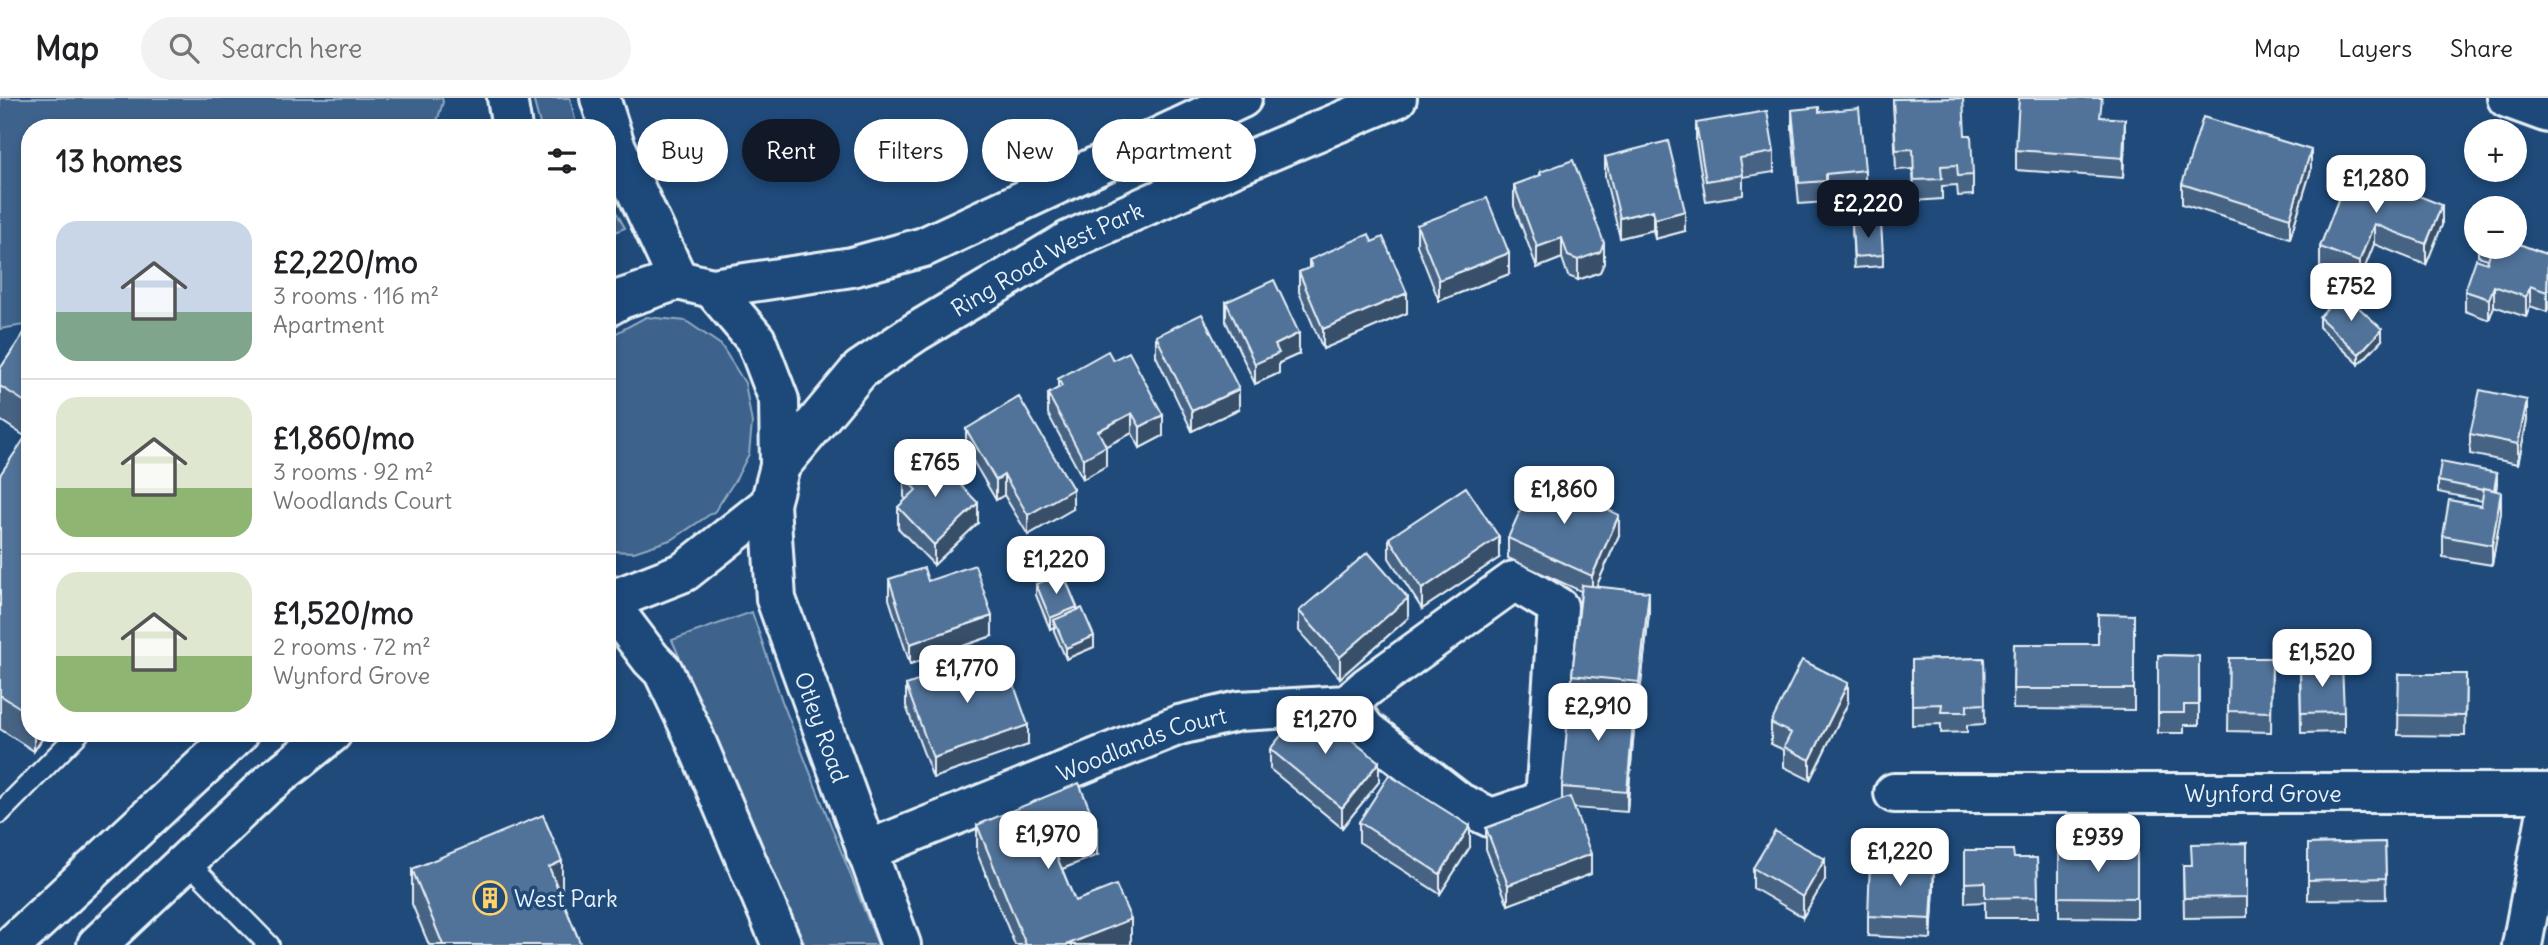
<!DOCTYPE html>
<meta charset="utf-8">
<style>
:root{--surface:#fff;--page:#f2f2f2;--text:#202124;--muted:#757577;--line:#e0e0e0;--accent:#111827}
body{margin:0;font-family:Delius,sans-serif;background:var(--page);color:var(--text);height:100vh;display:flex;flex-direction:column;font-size:26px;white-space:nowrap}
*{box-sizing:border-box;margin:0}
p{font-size:23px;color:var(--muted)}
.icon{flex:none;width:38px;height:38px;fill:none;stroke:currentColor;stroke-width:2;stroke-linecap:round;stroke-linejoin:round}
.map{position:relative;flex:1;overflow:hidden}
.panel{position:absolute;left:21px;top:21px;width:595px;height:623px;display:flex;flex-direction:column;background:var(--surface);border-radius:28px;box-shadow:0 4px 10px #0003}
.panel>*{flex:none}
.banner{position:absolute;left:637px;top:21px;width:665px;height:63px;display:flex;gap:14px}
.tools{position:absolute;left:2464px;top:21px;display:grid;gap:14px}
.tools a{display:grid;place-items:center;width:63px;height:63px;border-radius:50%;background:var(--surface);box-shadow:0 4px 10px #0003;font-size:35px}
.price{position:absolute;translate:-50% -60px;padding:0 16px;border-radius:14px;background:#fff;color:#222;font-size:23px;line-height:46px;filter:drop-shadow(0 2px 4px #0008)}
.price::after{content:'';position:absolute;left:50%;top:42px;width:21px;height:16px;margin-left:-10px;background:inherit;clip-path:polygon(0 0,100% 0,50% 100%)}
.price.active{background:var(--accent);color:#fff}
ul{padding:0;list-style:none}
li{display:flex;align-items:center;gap:21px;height:175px;padding:0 35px}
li+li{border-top:2px solid var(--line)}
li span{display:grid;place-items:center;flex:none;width:196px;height:140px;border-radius:21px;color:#555}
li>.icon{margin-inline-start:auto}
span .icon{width:84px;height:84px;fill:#fffc;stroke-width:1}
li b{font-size:30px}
h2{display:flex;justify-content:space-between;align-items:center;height:84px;padding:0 35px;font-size:30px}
.pill{padding:0 24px;border-radius:32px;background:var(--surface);box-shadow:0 4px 10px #0003;font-size:24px;line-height:63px}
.pill.active{background:var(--accent);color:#fff}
header{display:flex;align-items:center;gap:42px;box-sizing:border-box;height:98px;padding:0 35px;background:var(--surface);border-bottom:2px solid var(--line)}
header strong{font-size:33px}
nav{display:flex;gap:38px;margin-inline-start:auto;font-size:24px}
.search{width:490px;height:63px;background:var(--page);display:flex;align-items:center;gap:18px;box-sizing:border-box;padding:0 24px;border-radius:38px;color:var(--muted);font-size:26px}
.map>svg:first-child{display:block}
.green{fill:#3c628c;stroke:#92aac2;stroke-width:2}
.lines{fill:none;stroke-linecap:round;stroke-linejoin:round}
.lane-casing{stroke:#e8f1f8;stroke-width:24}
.street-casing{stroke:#e8f1f8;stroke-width:44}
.highway-casing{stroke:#e8f1f8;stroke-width:44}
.lane{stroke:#1f4a7a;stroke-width:19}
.street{stroke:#1f4a7a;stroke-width:38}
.highway{stroke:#1f4a7a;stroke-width:38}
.wall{fill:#466384;stroke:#e8f1f8;stroke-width:2}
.shaded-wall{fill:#39506b;stroke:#e8f1f8;stroke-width:2}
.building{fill:#517399;stroke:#e8f1f8;stroke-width:2}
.labels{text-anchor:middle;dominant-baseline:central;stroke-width:7;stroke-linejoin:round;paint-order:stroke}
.street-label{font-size:23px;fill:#e8f1f8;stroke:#1f4a7a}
.poi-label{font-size:23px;fill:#e8f1f8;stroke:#1f4a7a;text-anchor:start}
</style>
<header>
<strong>Map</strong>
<div class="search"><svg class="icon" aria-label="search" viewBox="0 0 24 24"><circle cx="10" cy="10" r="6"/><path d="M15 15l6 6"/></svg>Search here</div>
<nav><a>Map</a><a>Layers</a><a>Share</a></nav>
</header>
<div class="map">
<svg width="2548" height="847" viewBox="0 0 2548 847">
<rect width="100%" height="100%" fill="#1f4a7a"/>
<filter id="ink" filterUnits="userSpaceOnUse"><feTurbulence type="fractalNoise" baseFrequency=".0143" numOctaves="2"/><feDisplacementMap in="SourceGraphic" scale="14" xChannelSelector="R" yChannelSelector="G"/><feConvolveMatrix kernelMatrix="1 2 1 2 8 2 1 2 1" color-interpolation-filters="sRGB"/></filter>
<g filter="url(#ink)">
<!-- green -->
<path class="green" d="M0,0H442L443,4L435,30H30V226L0,231Z
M533,0H570L577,30H541Z
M607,97L625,130L607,137Z
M646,219L686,223L721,247L745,285L752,325L749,356L736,381L715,413L673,441L634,454L607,453V240Z
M752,514L782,603L878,847H805L672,542Z"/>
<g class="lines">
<defs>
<path id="lane" d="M0,715L79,635
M187,763L269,847"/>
<g id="street">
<path id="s1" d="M1894,695H2548"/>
<path id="s2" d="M866,753L1179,627L1239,613L1347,607L1366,632L1460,705L1492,720L1545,702L1558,509L1514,483L1367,589L1347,607"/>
<path d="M2522,847L2548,708"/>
</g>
<g id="highway">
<path d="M507,0L512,30"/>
<path d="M600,0L615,47L678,182"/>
<path d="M2507,0L2548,15"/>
<path d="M678,182L712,190L852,169L924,149L1242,0"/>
<path d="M607,209L621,201L678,182"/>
<path id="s3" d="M780,368L860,272L916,234L1070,142L1235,68L1397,0"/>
<path id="s4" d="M770,406L776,501L901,847"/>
<path d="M607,504L684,474L770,406L780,368L779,302L756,242L712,190"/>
<path d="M608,504L651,561L663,573L692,634L782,847"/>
<path d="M12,847L239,635"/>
<path d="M97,847L267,687L332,635"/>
</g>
</defs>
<!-- lane casing -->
<use href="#lane" class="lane-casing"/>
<!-- street casing -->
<use href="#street" class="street-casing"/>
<!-- highway casing -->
<use href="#highway" class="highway-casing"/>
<!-- lane -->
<use href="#lane" class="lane"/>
<!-- street -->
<use href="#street" class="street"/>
<!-- highway -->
<use href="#highway" class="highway"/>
</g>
<!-- wall -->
<path class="wall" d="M1893,1L1965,37L1973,77V97L1958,98L1957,87L1942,88V101L1914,103L1913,71L1896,72Z
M1792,12L1819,14L1865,72V92L1826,96V104L1799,106L1792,32Z
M2102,19L2125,41L2123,80L2016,72V52Z
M1696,25L1774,54V74L1743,79V97L1706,103L1696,45Z
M1605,59L1685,133L1655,141L1653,132L1620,140L1605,79Z
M2350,71L2442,127L2426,167L2374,146L2359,184L2320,169V149Z
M2311,72L2290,140L2182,106V86Z
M1540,74L1604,165L1600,174L1578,182L1568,178L1562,160L1537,170L1514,108V87L1540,78Z
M1417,127L1509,176L1439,203L1417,147Z
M1852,127L1883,157V168L1854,170Z
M1372,144L1407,215L1323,251L1299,194V174L1309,170V162Z
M2523,148L2548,157L2547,214L2530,208L2526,219L2494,208L2489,222L2465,213V193L2487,165L2488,161L2478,158V149H2515Z
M1226,204L1299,256L1279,265V275L1255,286L1226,224Z
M2319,219L2382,242L2359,266L2319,229Z
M30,226V635H46L34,653L0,631V377L26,339L0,322V271Z
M1156,238L1239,311L1192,333L1156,258Z
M1113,262L1163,338L1140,350L1132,335L1106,348V368L1083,381L1048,316V296L1058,290V281Z
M2527,322L2518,366L2470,356V336Z
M966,331L1073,411L1028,437L1004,397L996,402L966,351Z
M904,379L978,425L934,467L898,430V409L906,402L904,399Z
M2438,383L2497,385L2496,393L2501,414L2492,467L2443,459V438L2481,408L2482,403L2438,394Z
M1619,437L1596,489L1649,515L1639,604H1635V620L1627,714L1574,710L1591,776L1508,807L1486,751V730L1562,702V689L1572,595V577L1581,493L1508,460V440Z
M1389,440L1499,460L1422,511L1389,460Z
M889,481L928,483L992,538L910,566L889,501Z
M1036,486L1077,512L1094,549L1066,561L1054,533V529L1050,531L1036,497Z
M1299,513L1408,520L1340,580L1299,533Z
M2134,517V612L2013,611L2014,546H2098Z
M2158,557L2199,558V627H2184V635H2158Z
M1984,560L1985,626L1967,627V634L1941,635V626L1912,627V562Z
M2229,560H2272L2271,634L2228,633Z
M2300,567L2344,614V634L2301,635Z
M2399,576H2466L2465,638L2398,637Z
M906,587L1028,647L933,680L906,608Z
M1848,605L1810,682L1784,669V652L1771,646V625Z
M1270,651L1379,684L1342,730L1270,671Z
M1359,724L1470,749L1440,796L1359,744Z
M977,727L1097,757L1062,771L1075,803L1131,847H1015L977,755Z
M2385,744L2386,801L2308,802V746Z
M2247,745V819L2184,820L2183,767H2191Z
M1965,752L2014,760H2037L2038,820H1985V804L1965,805Z
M2059,752L2137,753V820L2059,819Z
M1909,767L1934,789L1931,841L1868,838V818Z
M1753,770L1825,782L1803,819L1753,790Z
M412,771L562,797L561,798L581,847H429L412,806Z"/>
<!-- shaded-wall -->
<path class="shaded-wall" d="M2125,21V41L2123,80V60Z
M2311,52V72L2290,140V120Z
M2442,107V127L2426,167V146Z
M1653,112V132L1620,140V120Z
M1685,113V133L1655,141V121Z
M2374,126V146L2359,184V164Z
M1562,140V160L1537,170V149Z
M1604,145V165L1600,174L1578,182V162Z
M1509,155V176L1439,203V182Z
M2494,188V208L2489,222V201Z
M2530,188V208L2526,219V199Z
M2548,191V212L2547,214V194Z
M1407,195V215L1323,251V231Z
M2382,231V242L2359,266V256Z
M1299,235V256L1279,265V275L1255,286V266L1275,247Z
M1239,291V311L1192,333V313Z
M2527,302V322L2518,366V346Z
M1132,315V335L1106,348V368L1083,381V361L1098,333Z
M1163,317V338L1140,350V329Z
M2497,375V385L2494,405V394Z
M1004,377V397L996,402V382Z
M1073,391V411L1028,437V417Z
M2501,394V414L2492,467V447Z
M978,405V425L934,467V447Z
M1619,417V437L1592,498V478Z
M1499,439V460L1422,511V491Z
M1649,494V515L1639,604V584Z
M1408,500V520L1340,580V559Z
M1077,509V519L1054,522V529L1050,531V520Z
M992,518V538L910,566V546Z
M1094,538V549L1066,561V550Z
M1848,585V605L1810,682V662Z
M1635,600V620L1627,714V694Z
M1028,627V647L933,680V660Z
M34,635H46L34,653Z
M1379,664V684L1342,730V710Z
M1470,728V749L1440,796V776Z
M1097,729V757L1052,775V747Z
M1591,756V776L1508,807V787Z
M1825,761V782L1803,819V799Z
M562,763V797L549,803V769Z
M1934,769V789L1931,841V821Z
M1131,821V847H1066Z"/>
<!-- building -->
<path class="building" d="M1963,0L1965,37H1971L1973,77L1958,78L1957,67L1941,68L1942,81L1914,82L1913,51L1896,52L1893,1Z
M2019,0H2102L2100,19L2125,21L2123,60L2016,52Z
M1819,9V14L1859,10L1865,72L1826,76V83L1799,85L1792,12Z
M1767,13L1774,54L1740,60L1743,77L1706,83L1696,25Z
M2203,19L2311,52L2290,120L2182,86Z
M1668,43L1685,113L1655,121L1653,112L1620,120L1605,59Z
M1573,62L1604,145L1600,154L1578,162L1568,158L1562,140L1537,149L1514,87L1541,77L1540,74Z
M2350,71L2442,107L2426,146L2374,126L2359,164L2320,149Z
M1487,100L1509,155L1439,182L1417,127Z
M1881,125L1883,157L1854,159L1852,127Z
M2515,133L2523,136L2519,146L2548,157L2547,194L2530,188L2526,199L2494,188L2489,201L2465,193L2476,161L2487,165L2492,149H2515Z
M1369,136L1372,144L1383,139L1407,195L1323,231L1299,174L1312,169L1309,162Z
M1274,182L1299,235L1275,247L1279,255L1255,266L1226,204Z
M2342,194L2382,231L2359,256L2319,219Z
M1202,216L1239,291L1192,313L1156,238Z
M30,226V307L0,288V271Z
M1108,253L1113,262L1129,254L1163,317L1140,329L1132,315L1098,333L1106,348L1083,361L1048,296L1062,288L1058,281Z
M2480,292L2527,302L2518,346L2470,336Z
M1019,299L1073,391L1028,417L1004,377L996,382L966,331Z
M30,332V616L0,597V377Z
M929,354L978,405L934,447L898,409L916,392L904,379Z
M2441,364L2497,375L2494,392L2484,390L2483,392L2438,383Z
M1535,379L1619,417L1592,478L1508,440Z
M1466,389L1499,439L1422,491L1389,440Z
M2484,390L2501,394L2492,447L2443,438L2449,402L2481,408Z
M1368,454L1408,500L1340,559L1299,513Z
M975,467L992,518L910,546L889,481L924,470L928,483Z
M1063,475L1077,509L1050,520L1036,486Z
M1582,487L1649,494L1639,584L1572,577Z
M1082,510L1094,538L1066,550L1054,522Z
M2098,516L2134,517V591H2013L2014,546H2098Z
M1002,553L1028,627L933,660L906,587Z
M2158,557L2199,558V607H2184V615H2158Z
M1984,560L1985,606L1967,607V614H1941L1942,606L1912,607V562Z
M2229,560H2272L2271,614L2228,613Z
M1802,562L1848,585L1810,662L1784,649L1791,635L1771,625Z
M2342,566L2344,614L2301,615L2300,567Z
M2399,576H2466L2465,618L2398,617Z
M1570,595L1635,600L1627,694L1562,689Z
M1307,606L1379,664L1342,710L1270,651Z
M1389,677L1470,728L1440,776L1359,724Z
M1079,685L1097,729L1052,747L1075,803L1116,787L1131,821L1066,847H1026L977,727Z
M1570,699L1591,756L1508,787L1486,730Z
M543,717L562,763L549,769L581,847H443L412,771Z
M1775,733L1825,761L1803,799L1753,770Z
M2385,744L2386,780L2308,782V746Z
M2247,745V799L2184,800L2183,767H2192L2191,746Z
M1965,752H2013L2014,760H2037L2038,799L1985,800V784L1965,785Z
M2059,752L2137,753V800L2059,799Z
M1880,753L1909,755L1908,767L1934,769L1931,821L1868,818L1870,764L1880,765Z"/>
</g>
<!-- icons -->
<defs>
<symbol id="building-ring" viewBox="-11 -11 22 22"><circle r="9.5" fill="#1f4a7a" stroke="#ffd166" stroke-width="1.5"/><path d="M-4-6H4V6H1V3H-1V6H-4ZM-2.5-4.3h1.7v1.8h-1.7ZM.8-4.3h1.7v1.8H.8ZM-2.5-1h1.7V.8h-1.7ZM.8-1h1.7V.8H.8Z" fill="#ffd166"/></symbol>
</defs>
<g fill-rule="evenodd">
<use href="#building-ring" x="471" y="781" width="38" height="38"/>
</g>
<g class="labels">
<!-- street labels -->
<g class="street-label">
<text stroke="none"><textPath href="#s3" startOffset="343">Ring Road West Park</textPath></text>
<text stroke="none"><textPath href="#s4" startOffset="231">Otley Road</textPath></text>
<text stroke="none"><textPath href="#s2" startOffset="296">Woodlands Court</textPath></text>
<text stroke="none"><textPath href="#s1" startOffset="369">Wynford Grove</textPath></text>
</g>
<!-- poi labels -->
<g class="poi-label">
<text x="514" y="800">West Park</text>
</g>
</g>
</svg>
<div class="tools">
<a>+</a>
<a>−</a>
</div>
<b class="price" style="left:2376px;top:117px">£1,280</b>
<b class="price active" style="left:1868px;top:142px">£2,220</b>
<b class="price" style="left:2351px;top:225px">£752</b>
<b class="price" style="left:935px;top:401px">£765</b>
<b class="price" style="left:1564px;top:428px">£1,860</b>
<b class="price" style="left:1056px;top:498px">£1,220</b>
<b class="price" style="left:2322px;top:591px">£1,520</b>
<b class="price" style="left:967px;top:607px">£1,770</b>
<b class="price" style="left:1598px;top:645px">£2,910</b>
<b class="price" style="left:1325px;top:658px">£1,270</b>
<b class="price" style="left:1048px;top:773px">£1,970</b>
<b class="price" style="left:2098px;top:776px">£939</b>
<b class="price" style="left:1900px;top:790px">£1,220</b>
<div class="banner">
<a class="pill">Buy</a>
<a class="pill active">Rent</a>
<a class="pill">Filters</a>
<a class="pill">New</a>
<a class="pill">Apartment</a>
</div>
<section class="panel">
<h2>13 homes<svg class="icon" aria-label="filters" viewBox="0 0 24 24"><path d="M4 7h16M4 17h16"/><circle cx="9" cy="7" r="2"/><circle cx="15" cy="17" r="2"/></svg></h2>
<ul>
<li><span style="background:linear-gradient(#c9d6e8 65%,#7fa58c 0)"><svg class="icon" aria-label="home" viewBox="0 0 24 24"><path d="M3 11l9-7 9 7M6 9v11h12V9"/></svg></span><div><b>£2,220/mo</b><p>3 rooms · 116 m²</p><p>Apartment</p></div></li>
<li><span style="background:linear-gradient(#dfe7d0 65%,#8fb573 0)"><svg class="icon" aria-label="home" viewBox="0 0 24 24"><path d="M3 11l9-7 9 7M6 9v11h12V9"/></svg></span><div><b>£1,860/mo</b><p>3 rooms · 92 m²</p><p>Woodlands Court</p></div></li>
<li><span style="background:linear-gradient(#dfe7d0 60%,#8fb573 0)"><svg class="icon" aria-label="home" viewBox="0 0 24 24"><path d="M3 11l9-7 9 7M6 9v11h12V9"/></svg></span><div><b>£1,520/mo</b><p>2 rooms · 72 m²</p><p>Wynford Grove</p></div></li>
</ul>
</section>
</div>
